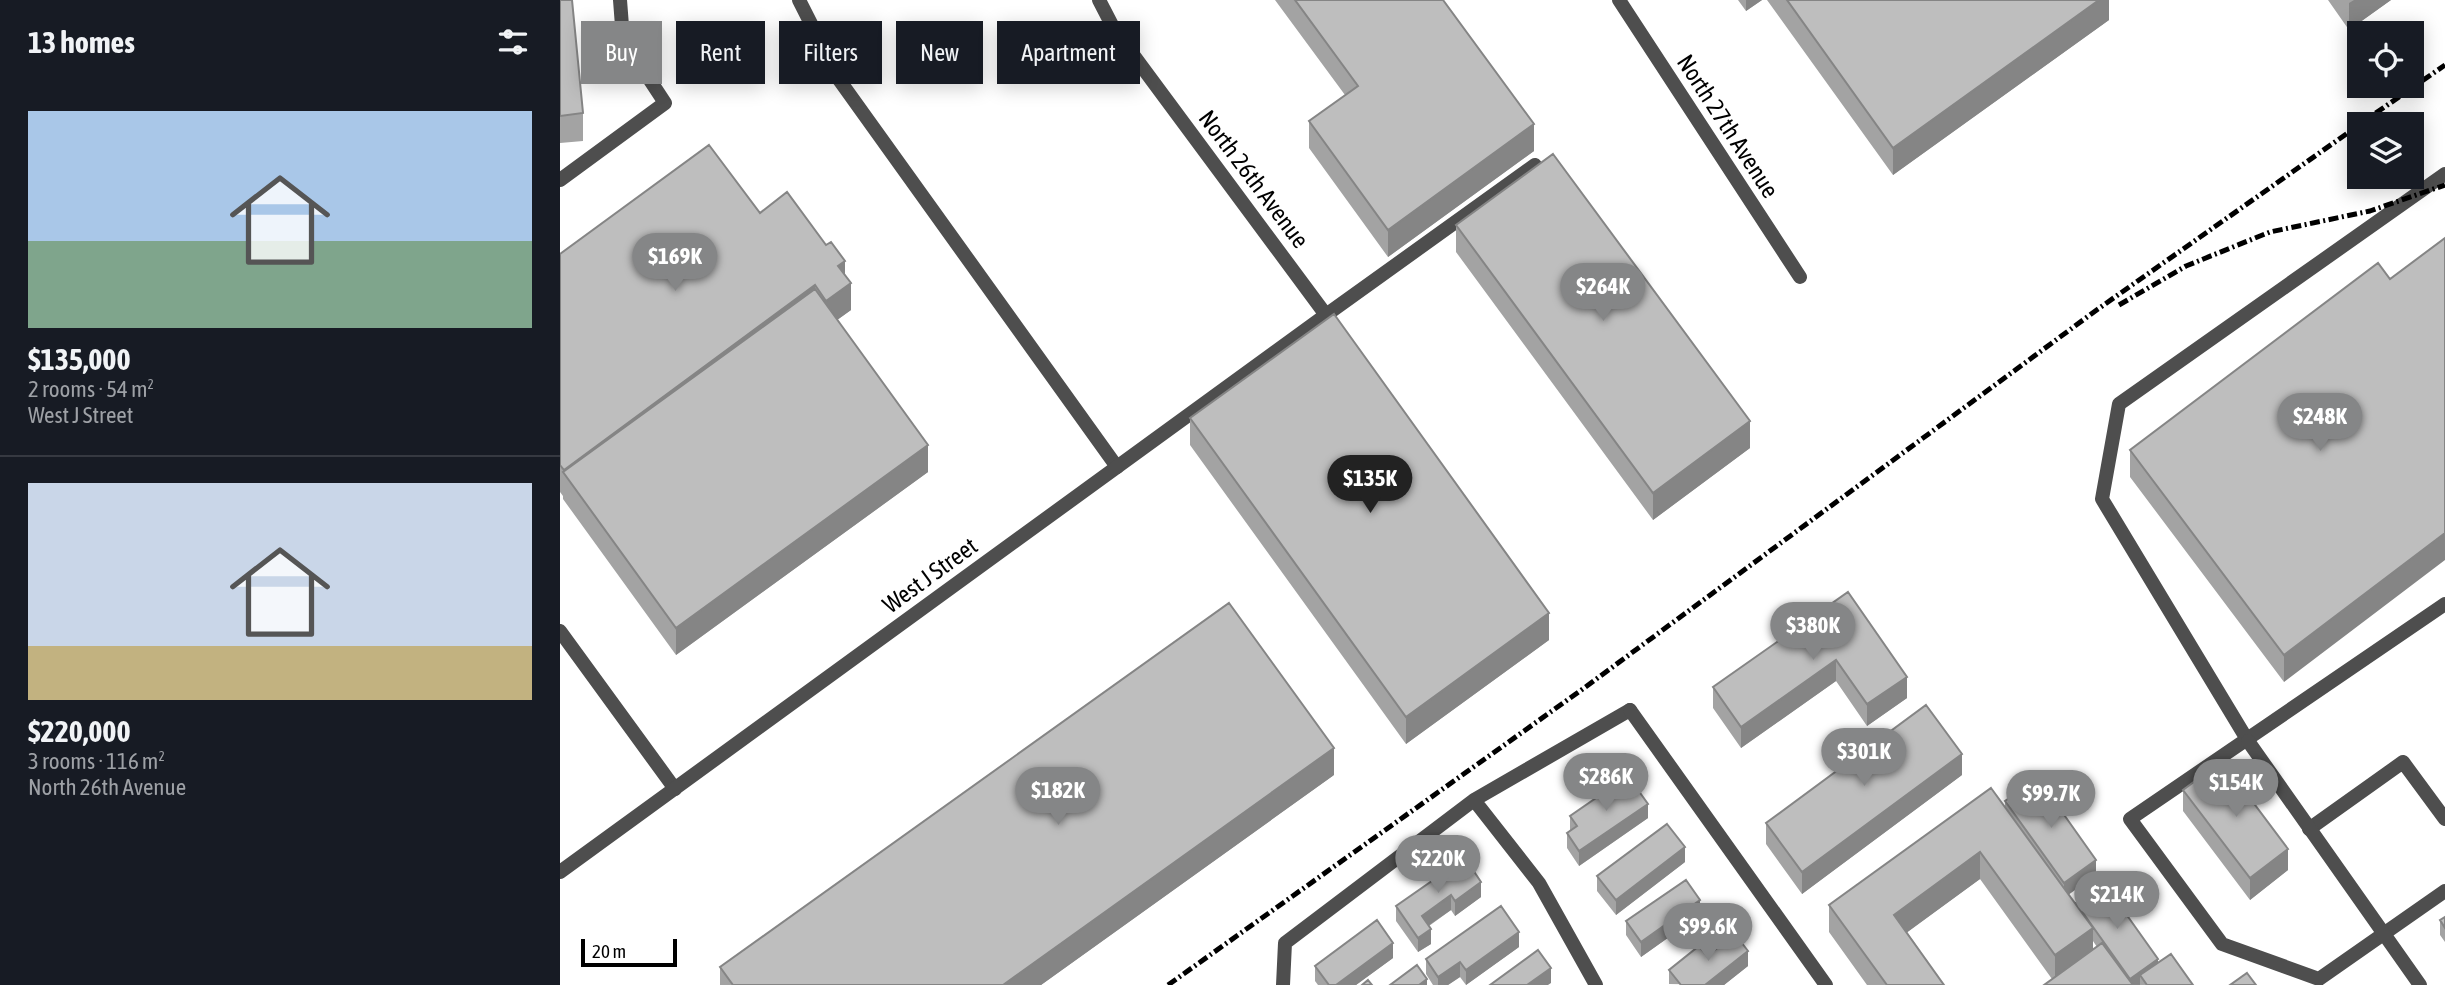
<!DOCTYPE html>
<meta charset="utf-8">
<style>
:root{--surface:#171b24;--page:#242831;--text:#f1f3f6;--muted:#9ea1a6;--line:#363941;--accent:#858687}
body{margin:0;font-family:"Asap Condensed",sans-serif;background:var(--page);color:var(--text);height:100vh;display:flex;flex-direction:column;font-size:26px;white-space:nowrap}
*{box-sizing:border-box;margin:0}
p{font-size:23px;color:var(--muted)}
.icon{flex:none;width:38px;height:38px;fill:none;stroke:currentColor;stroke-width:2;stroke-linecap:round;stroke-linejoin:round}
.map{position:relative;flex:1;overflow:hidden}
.details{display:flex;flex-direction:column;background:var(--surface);width:560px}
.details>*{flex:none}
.guide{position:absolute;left:21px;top:21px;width:665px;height:63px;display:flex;gap:14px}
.fabs{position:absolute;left:1787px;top:21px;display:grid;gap:14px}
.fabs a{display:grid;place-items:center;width:77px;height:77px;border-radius:0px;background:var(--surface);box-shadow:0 4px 18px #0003;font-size:35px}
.scale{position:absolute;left:21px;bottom:18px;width:96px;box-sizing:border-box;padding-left:7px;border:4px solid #000;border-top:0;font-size:19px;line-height:24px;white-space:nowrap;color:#000;-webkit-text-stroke:5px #fff;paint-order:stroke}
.price{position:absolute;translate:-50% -60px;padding:0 16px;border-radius:24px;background:var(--accent);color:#fff;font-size:23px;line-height:46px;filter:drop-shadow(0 2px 4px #0008)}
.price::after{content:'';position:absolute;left:50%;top:42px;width:21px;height:16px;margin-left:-10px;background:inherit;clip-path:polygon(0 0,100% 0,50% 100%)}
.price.active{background:#222;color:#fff}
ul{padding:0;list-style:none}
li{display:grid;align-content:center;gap:14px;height:371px;padding:0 28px}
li+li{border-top:2px solid var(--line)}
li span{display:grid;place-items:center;height:217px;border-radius:0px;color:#555}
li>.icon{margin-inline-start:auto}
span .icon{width:126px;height:126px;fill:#fffc;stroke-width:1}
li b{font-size:30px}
h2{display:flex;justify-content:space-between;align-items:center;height:84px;padding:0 28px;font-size:30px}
.tag{padding:0 24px;border-radius:0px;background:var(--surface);box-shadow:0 4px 18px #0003;font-size:24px;line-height:63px}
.tag.active{background:var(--accent);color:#fff}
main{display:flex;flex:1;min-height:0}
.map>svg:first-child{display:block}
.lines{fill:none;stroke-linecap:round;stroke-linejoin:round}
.service{stroke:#4e4e4e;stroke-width:14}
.minor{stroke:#4e4e4e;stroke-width:14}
.rail{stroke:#000;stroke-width:5;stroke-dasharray:10 3.5 2 3.5;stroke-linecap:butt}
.wall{fill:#a3a3a3;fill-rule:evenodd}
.shaded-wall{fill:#858585}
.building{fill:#bebebe;stroke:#858585;stroke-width:2}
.labels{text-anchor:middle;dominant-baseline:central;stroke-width:5;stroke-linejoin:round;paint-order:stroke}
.street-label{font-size:24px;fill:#000;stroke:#fff}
</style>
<main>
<section class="details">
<h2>13 homes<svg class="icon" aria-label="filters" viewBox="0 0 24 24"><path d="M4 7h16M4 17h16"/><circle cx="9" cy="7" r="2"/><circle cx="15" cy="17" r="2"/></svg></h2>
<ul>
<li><span style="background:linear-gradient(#a9c7e8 60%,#7fa58c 0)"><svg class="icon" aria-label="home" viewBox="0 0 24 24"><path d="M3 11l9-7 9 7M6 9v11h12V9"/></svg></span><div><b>$135,000</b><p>2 rooms · 54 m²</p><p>West J Street</p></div></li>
<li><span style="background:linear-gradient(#c9d6e8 75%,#c2b280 0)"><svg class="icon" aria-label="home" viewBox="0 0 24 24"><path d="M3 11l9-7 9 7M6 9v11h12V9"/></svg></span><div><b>$220,000</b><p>3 rooms · 116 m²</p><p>North 26th Avenue</p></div></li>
</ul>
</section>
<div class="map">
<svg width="1885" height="985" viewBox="0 0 1885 985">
<rect width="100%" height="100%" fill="#fff"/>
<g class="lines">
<!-- service -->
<path class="service" d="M239,0L280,81L557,467
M1059,0L1240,277
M0,180L105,103L63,39L60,0
M766,315L975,165
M1885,604L1570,819L1662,944L1759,979L1885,891
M0,631L115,789
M1688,741L1542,499L1559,404L1885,174
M914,800L979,883L1036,985
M1749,829L1843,762L1885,819
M723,985L725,943L914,800L1070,710"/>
<!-- minor -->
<path class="minor" d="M1070,710L1266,985
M1688,741L1860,985
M0,872L766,315L554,29L539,0"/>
<!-- rail -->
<path class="rail" d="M1800,124L1885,65
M1559,305L1626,266L1710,232L1810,211L1885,185
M608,985L1020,691L1538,309L1799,125"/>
</g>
<!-- wall -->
<path class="wall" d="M0,0L23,113V141L0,143Z
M715,0H883L974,151L828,257L749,148V121L785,95Z
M1178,0H1202L1186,11Z
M1207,0H1549V20L1333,175Z
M1768,0H1831L1789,30Z
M200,213L266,245L285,275L291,310L277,320L368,472L116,655L3,499V496L0,492V254Z
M896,225L1190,448L1093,520L896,252Z
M1818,263L1724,682L1570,477V450Z
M630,418L989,640L846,744L630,445Z
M1288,592L1347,698L1307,726L1276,681L1181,748L1153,708V687Z
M774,775L481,985H160V967Z
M1402,775L1242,894L1206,844V823Z
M1623,790L1728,870L1690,900L1623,811Z
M1445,801L1536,875L1508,894L1516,906V903L1598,963L1633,985H1484L1492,979L1420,879L1347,932L1384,985H1307L1269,932V905L1445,807ZM1533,941L1537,947L1533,950Z
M1010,816L1088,818L1019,866L1007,848V833L1010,831Z
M1125,862L1056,915L1037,891V876Z
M921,882V897L895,916L891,910L869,926L871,944L858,952L836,921V906Z
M1140,915L1081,957L1066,935V921Z
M1885,917V942L1880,935V920Z
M959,947L906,985L900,977L888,985H873L866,974V959Z
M833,958L796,985H758L755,981V966Z
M1188,966L1164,985L1109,984V970Z"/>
<!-- shaded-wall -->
<path class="shaded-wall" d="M1186,0H1202L1186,11Z
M1539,0H1549V20L1333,175V148Z
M1794,0H1831L1789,30V3Z
M974,124V151L828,257V230Z
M285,261V287L291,283V310L266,328V301L278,266Z
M255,285V312L4,472V470Z
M1190,421V448L1093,520V493Z
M368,445V472L116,655V628Z
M1885,533V560L1724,682V655Z
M989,613V640L846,744V717Z
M1276,660V681L1181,748V727Z
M1347,677V698L1307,726V704Z
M774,748V775L481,985H443Z
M1402,754V775L1242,894V872Z
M1088,804V818L1019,866V851Z
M1125,847V862L1056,915V900Z
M1728,849V870L1690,900V878Z
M1420,852V879L1334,942V915Z
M1536,860V875L1504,898V883Z
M921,882V897L895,916V901Z
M891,895V910L862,930V916Z
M1140,900V915L1081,957V942Z
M1533,928V955L1495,982V955Z
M871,929V944L858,952V938Z
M959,932V947L906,985V970Z
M833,943V958L796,985H776Z
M1188,951V966L1164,985H1145Z
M1598,959V974L1580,975V985H1570V979Z
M900,962V977L888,985H878V977Z
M991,968V983L988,985H967Z
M867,979V985H859Z"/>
<!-- building -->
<path class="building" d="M0,0H12L23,113L0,116Z
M735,0H883L974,124L828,230L749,121L798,86Z
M1227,0H1539L1333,148Z
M149,145L200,213L227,192L266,245L271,242L285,261L278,266L291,283L266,301L255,285L4,470L0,465V254Z
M993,154L1190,421L1093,493L896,225Z
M1885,238V533L1724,655L1570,450L1818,263L1830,279Z
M255,289L368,445L116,628L3,472Z
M774,314L989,613L846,717L630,418Z
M1288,592L1347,677L1307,704L1276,660L1181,727L1153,687Z
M669,603L774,748L443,985H173L160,967Z
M1366,705L1402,754L1242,872L1206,823Z
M1662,761L1728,849L1690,878L1623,790Z
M1068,776L1088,804L1019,851L1007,833L1017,826L1010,816Z
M1478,778L1536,860L1504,883L1445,801Z
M1431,788L1533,928L1495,955L1420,852L1334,915L1384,985H1327L1269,905Z
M1107,824L1125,847L1056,900L1037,876Z
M905,858L921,882L895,901L891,895L862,916L871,929L858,938L836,906Z
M1126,880L1140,900L1081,942L1066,921Z
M1544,883L1598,959L1570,979L1516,903Z
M941,906L959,932L906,970L900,962L878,977L866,959Z
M1885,917V928L1880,920Z
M817,920L833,943L776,985H769L755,966Z
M1175,934L1188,951L1145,985H1121L1109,970L1139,946L1147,956Z
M1542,943L1573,985H1484Z
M978,950L991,968L967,985H930Z
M1611,954L1633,985H1587L1580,975Z
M857,965L867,979L859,985H830Z
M1687,973L1696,985H1670Z
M808,980L812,985H802Z"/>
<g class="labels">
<!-- street labels -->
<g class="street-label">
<text transform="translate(1168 126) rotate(57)">North 27th Avenue</text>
<text transform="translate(694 179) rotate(53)">North 26th Avenue</text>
<text transform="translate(370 575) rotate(-36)">West J Street</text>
</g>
</g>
</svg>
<div class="fabs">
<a><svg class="icon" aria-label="locate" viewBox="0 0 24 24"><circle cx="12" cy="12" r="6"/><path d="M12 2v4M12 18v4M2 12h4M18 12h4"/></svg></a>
<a><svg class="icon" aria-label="layers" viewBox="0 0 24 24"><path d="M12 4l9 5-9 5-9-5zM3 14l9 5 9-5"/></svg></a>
</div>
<div class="scale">20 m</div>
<b class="price" style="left:115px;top:293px">$169K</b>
<b class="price" style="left:1043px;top:323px">$264K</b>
<b class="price" style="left:1760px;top:453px">$248K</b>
<b class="price active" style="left:810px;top:515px">$135K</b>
<b class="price" style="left:1253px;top:662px">$380K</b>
<b class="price" style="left:1304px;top:788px">$301K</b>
<b class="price" style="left:1046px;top:813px">$286K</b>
<b class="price" style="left:1676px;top:819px">$154K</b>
<b class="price" style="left:498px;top:827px">$182K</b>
<b class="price" style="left:1491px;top:830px">$99.7K</b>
<b class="price" style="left:878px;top:895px">$220K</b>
<b class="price" style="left:1557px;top:931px">$214K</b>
<b class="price" style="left:1148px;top:963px">$99.6K</b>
<div class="guide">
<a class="tag active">Buy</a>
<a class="tag">Rent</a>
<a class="tag">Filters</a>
<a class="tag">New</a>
<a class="tag">Apartment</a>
</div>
</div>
</main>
